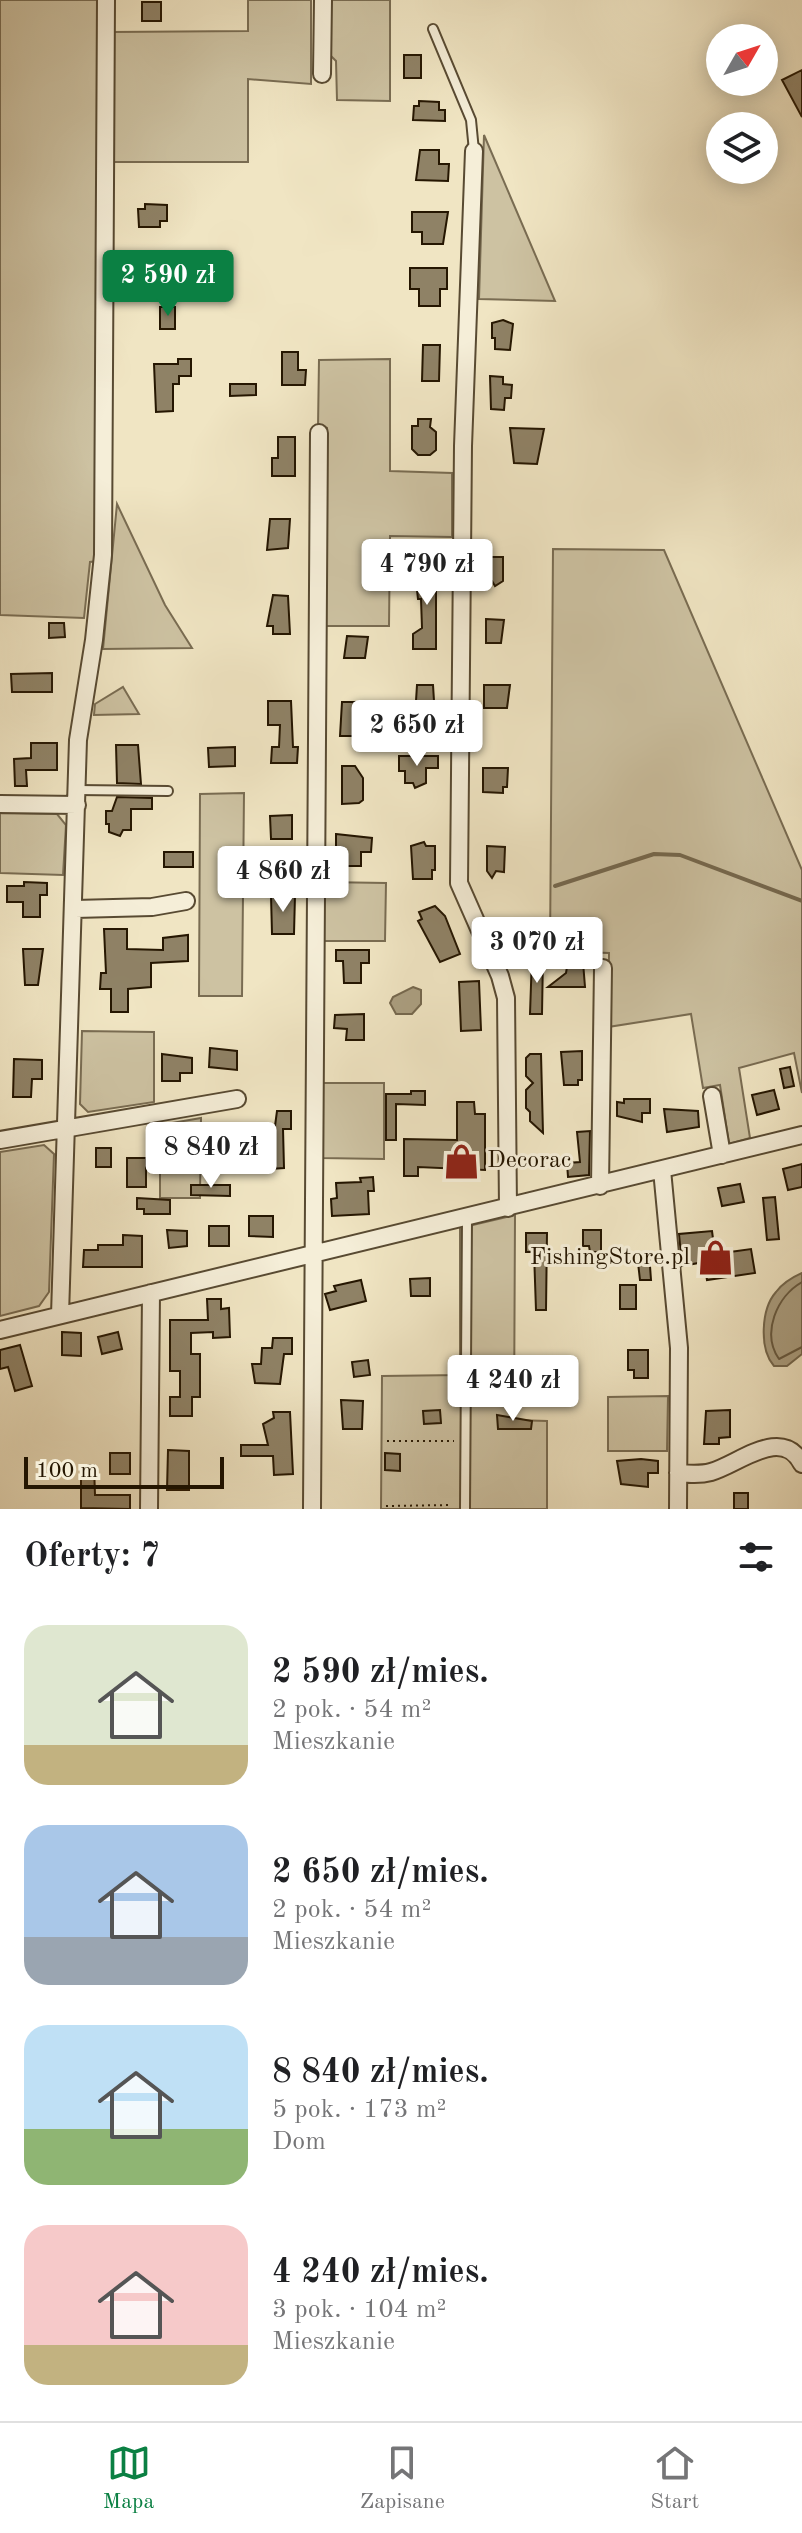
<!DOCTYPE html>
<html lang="pl">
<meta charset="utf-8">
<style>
:root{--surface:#fff;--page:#f2f2f2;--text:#202124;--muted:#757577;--line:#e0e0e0;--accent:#0b8043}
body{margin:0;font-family:"Old Standard TT",serif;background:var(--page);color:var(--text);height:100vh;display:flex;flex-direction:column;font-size:30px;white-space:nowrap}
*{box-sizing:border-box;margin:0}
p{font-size:26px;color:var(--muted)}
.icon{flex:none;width:44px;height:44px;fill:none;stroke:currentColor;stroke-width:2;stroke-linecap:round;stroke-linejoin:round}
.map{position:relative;height:1509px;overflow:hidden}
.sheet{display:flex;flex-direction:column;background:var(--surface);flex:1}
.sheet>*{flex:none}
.needle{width:52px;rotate:51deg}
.buttons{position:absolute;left:706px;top:24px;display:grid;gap:16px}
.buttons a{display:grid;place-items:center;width:72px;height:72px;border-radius:50%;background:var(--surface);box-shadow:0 4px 20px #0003;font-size:40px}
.scale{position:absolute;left:24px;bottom:20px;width:200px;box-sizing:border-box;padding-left:8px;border:4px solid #251601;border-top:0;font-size:22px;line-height:28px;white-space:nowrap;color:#251601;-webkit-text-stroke:6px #f5eed8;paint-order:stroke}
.price{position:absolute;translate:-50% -68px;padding:0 18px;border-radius:8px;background:#fff;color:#222;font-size:26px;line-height:52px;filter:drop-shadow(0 2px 4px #0008)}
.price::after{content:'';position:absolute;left:50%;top:48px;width:24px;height:18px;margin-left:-12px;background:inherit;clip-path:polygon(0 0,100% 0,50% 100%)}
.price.active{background:var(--accent);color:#fff}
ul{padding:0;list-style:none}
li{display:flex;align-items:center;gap:24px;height:200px;padding:0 24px}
li span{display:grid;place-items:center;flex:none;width:224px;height:160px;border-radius:24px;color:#555}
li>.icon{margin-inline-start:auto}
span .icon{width:96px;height:96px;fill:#fffc;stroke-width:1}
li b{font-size:34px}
h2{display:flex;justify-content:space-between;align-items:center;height:96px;padding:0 24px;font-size:34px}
.tab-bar{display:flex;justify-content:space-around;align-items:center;height:112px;border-top:2px solid var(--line);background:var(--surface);font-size:22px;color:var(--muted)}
.tab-bar a{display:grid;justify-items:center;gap:4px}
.tab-bar .active{color:var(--accent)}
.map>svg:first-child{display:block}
.green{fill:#cdc2a2;stroke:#796c52;stroke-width:2}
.water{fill:#ab9f81;stroke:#75684e;stroke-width:2}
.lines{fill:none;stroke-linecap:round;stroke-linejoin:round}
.shore{stroke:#685a41;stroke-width:2}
.stream{stroke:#75684e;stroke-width:4}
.building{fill:#8f8266;stroke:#251601;stroke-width:2}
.lane-casing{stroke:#584a32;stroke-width:12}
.street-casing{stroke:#584a32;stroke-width:20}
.path{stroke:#251601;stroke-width:2;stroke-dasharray:2 4;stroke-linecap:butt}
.lane{stroke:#f5eed8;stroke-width:8}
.street{stroke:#f5eed8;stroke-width:16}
.labels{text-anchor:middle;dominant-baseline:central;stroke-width:6;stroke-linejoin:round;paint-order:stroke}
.poi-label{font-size:24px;fill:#251601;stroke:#f5eed8;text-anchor:start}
</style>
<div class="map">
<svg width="802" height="1509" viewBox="0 0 802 1509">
<rect width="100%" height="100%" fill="#f0e5c3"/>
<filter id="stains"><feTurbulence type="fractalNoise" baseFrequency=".0025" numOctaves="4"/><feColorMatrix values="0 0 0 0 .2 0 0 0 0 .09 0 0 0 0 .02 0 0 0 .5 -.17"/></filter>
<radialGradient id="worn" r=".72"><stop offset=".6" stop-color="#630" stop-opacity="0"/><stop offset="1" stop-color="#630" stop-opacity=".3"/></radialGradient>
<!-- green -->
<path class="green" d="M0,0H102L98,561L90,562L84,618L0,615Z
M248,0H311V84L248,79V162H111L112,32L248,31Z
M331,0H390V101L337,100L336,61L331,56Z
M484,135L555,301L479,299Z
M390,359V471L452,473V537L390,536L389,626H325L327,428L318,427L319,360Z
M117,504L165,605L192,648L103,649Z
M553,549L664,550L802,870V1093L794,1053L739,1068L750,1138L729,1144L720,1085L703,1088L691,1014L608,1027L609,953L550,951Z
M123,687L139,714L94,715L95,704Z
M244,793L242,996H199L200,794Z
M0,813L57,814L66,825L63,875L0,873Z
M323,882L386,883L385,941H323Z
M82,1031L154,1032V1102L88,1112L80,1104Z
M322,1083H384V1159L321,1158Z
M201,1118L200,1198H160V1125Z
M44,1145L54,1154L49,1292L39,1306L0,1316V1152Z
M515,1215L514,1420L547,1421V1509H381L382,1376L460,1375V1228Z
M668,1396L667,1451H608V1397Z"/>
<!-- water -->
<path class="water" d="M413,987L421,990V1004L412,1014H396L390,1003L393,997Z
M802,1273V1354L787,1366H774C759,1349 761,1309 776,1292C782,1284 793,1277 802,1273Z"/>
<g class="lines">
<!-- shore -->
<path class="shore" d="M802,1282C777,1296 761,1333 779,1359L802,1347"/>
<!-- stream -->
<path class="stream" d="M555,886L654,854L680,855L802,901"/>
</g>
<!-- building -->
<path class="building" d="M142,2H161V21H142Z
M404,55H421V78H404Z
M802,70V117L782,80Z
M419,101L439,102V110H445V121L413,120L414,106H419Z
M420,150H439V164H449L448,181L416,180Z
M145,204L167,205V221H160V227H139L138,209H145Z
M412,212H448L443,244H422V232H412Z
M149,259H188V284H149Z
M410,268H447V289H440V306H419V289H410Z
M160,307H175V329H160Z
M503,320L513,324L510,350L495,349V338H492V323Z
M423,345H440L439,381H422Z
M282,352H298V370H306L305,385H282Z
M178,359H191V376H179V384H173V411L156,412L154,364H178Z
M490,376L503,377V384L512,385L511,398H505L504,410L491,409Z
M230,384H256V395L230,396Z
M418,419H431L430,427L436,432V450L430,455H418L412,449V426H418Z
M510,428L544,429L537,464L514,463Z
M278,437H295V476H272V458H278Z
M270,519H290L288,548L267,550Z
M485,557H503V581L495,586L492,581H485Z
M421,560H432V566H436V649H413V634L422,628L421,599H418L417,590Z
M273,595L288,596L290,634H273V626H267Z
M486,619L504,620L501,643H486Z
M49,623H64L65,637L49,638Z
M347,636L368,637L365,658H344Z
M52,673V692H12L11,674Z
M417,685H433L435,717H415Z
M484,685H510L507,708H484Z
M268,701H291L293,747H298L297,763H271L272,747H279L280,725H268Z
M342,702H362L364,736H340Z
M31,743H57V770H26L27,786H15L14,759L31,758Z
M116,745H138L141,784L117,783Z
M235,747V766L209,767L208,748Z
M399,756H438V768H426V783L415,788L413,783H405V771H399Z
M342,766H355L363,778V800L359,803L342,804Z
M483,768H508L507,787H503V793L483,792Z
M117,797L152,798V809H131V830H123L120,836L109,832V824H106V811H112Z
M292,815V839H271L270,816Z
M336,834L372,838L371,852H361V866H343V847H336Z
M424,842L426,846H435V870H432V879H413L411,846Z
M487,846L505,847L504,872L496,871L492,878L487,871Z
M164,852H193V867H164Z
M24,882L47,883V895H40V917H23V902H7V886H24Z
M271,895H295L294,934H272Z
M435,906L445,916L460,954L440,962L418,921L422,919L419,912Z
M104,929H127V949L163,950V938L188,935V961L151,963V987L128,989V1012H111V989H100L101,973H106Z
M23,949H43L38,985H25Z
M336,950H369V963H361V983H344L343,961H336Z
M532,956H543L542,1014H530Z
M568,961L583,962L585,987H548L566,973Z
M479,981L481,1030L461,1031L459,982Z
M364,1014V1040H346L347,1029L334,1028L335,1015Z
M210,1048L237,1051V1070L209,1067Z
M582,1051V1080H578V1085H564L561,1052Z
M162,1054L192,1058V1073H180V1081H162Z
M530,1054H541L543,1133L530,1121V1112L526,1108V1090L533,1083L526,1076V1058Z
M14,1059L42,1060V1079H32L31,1097H13Z
M790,1067L794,1086L784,1088L780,1069Z
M774,1090L779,1109L757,1115L752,1095Z
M411,1091H425V1105L396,1104V1140H386V1094H411Z
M624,1099H650V1113H642V1122L617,1116V1102L624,1103Z
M457,1102H474L475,1114H485V1170L418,1167V1176H404V1139L457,1140Z
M664,1109L698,1111L699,1127L667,1132Z
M277,1111H291V1129H283L284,1168L270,1169L269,1138H248V1127L275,1126Z
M590,1131L589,1175L568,1177L567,1163L580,1162L577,1132Z
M213,1134H234V1154H216L209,1143Z
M96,1148H111V1167H96Z
M127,1158H146V1187H127Z
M802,1164V1187L788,1190L783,1169Z
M373,1177L374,1191H368L369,1214L332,1216L331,1199L337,1198L336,1183L361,1182L360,1178Z
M740,1184L744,1202L722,1206L718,1188Z
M191,1185H230V1196L191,1195Z
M775,1197L779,1239L767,1240L763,1198Z
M137,1198L170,1200V1214H144V1209H137Z
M249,1216H273V1237L249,1236Z
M209,1226H229V1246H209Z
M167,1230L187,1231V1246L169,1248Z
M583,1230H601V1252H590L589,1246H583Z
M712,1231L715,1254L751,1249L755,1273L707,1280L704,1262L682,1266L679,1234Z
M526,1233H547L546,1310H536L534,1252H526Z
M123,1235L142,1236V1267H83L84,1250H98V1245H123Z
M649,1252L651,1280H640L637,1254Z
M430,1278V1296H411L410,1279Z
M361,1280L366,1301L330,1310L325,1294L336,1291L334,1286Z
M620,1285H636V1309H620Z
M207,1299H221V1309L229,1308L230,1337L213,1338V1332L191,1333V1354H200V1397H192V1416H170V1397H180V1371H170V1320H208Z
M62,1332L81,1333V1356L62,1355Z
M118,1332L122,1349L102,1354L98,1337Z
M273,1338H292V1354H284L280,1384L255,1383L252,1364H261L262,1348H272Z
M20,1345L32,1386L15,1391L8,1367L0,1369V1350Z
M628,1350H648V1378H634V1370H628Z
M368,1360L370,1375L354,1377L352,1362Z
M491,1387H505V1402H491Z
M341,1400L363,1401L362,1429H343Z
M440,1410L441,1423L424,1424L423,1411Z
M730,1410V1437L719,1438V1444H704L706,1411Z
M273,1412H290L293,1474L274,1475L273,1456H241V1445H268L263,1424L274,1418Z
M497,1415L532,1421L531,1429H498Z
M168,1450L189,1451V1490H167Z
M110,1453H130V1474H110Z
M385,1453L400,1454V1471L385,1470Z
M641,1459L658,1461V1473H648V1487L621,1484L617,1461Z
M94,1465L95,1495H130V1509L81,1508V1466Z
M734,1493H748V1509H734Z"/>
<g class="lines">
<defs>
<path id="lane" d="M433,29L471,120L474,151
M77,790L168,791
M465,1509L467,1219"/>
<path id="street" d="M322,74L323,0
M474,151L463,446L459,883L500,976L506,998L508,1208
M0,804L77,805
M75,909L152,907L186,901
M712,1096L722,1155
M0,1140L237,1099
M662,1170L679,1348L678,1509
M600,1186L603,968
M60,1315L78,740L94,640L103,555L106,0
M0,1330L802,1135
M678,1473C689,1474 700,1475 711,1472C739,1464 782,1425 802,1464
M149,1509L151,1293
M312,1509L319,433"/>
</defs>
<!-- lane casing -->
<use href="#lane" class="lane-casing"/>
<!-- street casing -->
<use href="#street" class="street-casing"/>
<!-- path -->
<path class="path" d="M387,1441H454
M386,1506L452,1505"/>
<!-- lane -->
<use href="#lane" class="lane"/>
<!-- street -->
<use href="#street" class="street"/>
</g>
<!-- icons -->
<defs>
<symbol id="shop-bare" viewBox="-9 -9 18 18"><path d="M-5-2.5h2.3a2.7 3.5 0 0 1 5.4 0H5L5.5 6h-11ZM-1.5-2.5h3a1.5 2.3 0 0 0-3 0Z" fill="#8f2418" stroke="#f5eed8" stroke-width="2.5" paint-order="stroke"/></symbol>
</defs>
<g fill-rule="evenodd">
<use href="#shop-bare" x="436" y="1136" width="51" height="51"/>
<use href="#shop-bare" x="690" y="1232" width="51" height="51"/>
</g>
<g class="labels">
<!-- poi labels -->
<g class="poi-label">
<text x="487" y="1161">Decorac</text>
<text x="690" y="1258" text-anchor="end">FishingStore.pl</text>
</g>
</g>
<rect width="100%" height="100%" filter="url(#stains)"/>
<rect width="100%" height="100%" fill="url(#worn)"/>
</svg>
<div class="buttons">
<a><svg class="needle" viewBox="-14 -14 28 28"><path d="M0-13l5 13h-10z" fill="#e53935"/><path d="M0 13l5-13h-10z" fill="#757577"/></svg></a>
<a><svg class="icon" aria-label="layers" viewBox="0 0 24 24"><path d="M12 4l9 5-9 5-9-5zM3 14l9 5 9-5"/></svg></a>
</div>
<div class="scale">100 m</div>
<b class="price active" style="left:168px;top:318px">2 590 zł</b>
<b class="price" style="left:427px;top:607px">4 790 zł</b>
<b class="price" style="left:417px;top:768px">2 650 zł</b>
<b class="price" style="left:283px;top:914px">4 860 zł</b>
<b class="price" style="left:537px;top:985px">3 070 zł</b>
<b class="price" style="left:211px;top:1190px">8 840 zł</b>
<b class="price" style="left:513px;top:1423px">4 240 zł</b>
</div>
<section class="sheet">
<h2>Oferty: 7<svg class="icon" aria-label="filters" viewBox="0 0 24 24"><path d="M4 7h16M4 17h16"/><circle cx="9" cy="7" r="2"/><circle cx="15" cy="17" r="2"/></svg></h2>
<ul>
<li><span style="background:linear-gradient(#dfe7d0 75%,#c2b280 0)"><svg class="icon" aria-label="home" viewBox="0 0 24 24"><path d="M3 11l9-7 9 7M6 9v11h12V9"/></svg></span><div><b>2 590 zł/mies.</b><p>2 pok. · 54 m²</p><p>Mieszkanie</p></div></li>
<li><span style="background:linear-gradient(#a9c7e8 70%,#9aa5b1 0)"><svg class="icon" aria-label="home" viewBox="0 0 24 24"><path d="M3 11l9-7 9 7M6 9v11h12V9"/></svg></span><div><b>2 650 zł/mies.</b><p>2 pok. · 54 m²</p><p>Mieszkanie</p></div></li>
<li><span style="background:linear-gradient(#bfe0f5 65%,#8fb573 0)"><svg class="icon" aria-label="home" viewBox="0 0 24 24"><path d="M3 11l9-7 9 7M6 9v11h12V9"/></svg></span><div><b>8 840 zł/mies.</b><p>5 pok. · 173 m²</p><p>Dom</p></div></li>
<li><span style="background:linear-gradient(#f6c9c9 75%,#c2b280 0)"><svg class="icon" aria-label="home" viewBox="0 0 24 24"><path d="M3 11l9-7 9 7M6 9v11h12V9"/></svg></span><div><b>4 240 zł/mies.</b><p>3 pok. · 104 m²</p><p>Mieszkanie</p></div></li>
</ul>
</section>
<nav class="tab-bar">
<a class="active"><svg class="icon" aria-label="map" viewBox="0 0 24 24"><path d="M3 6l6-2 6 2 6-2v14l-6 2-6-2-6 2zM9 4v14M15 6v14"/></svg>Mapa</a>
<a><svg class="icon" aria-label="saved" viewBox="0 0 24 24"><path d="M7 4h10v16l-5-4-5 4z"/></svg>Zapisane</a>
<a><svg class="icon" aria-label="home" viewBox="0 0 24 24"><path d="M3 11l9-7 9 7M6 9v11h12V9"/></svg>Start</a>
</nav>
